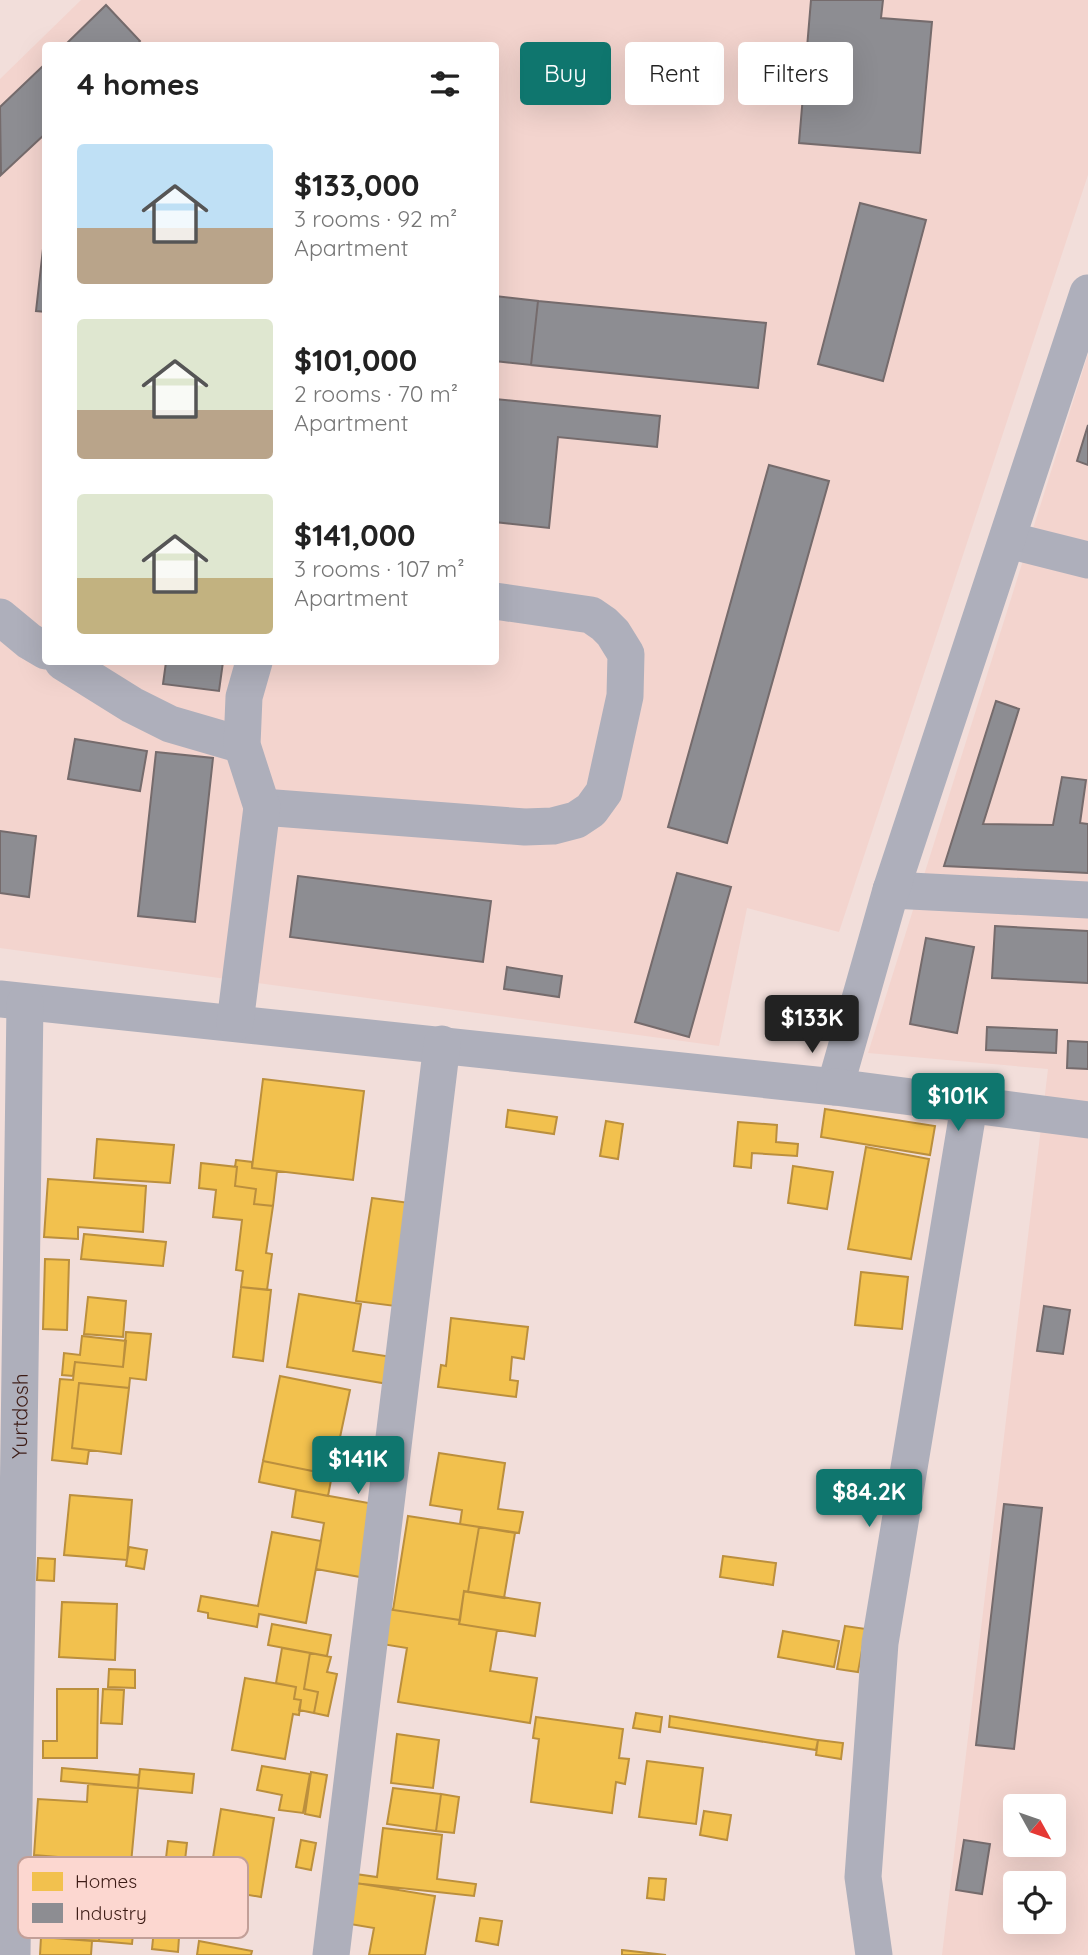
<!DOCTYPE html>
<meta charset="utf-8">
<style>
:root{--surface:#fff;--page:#f6f6f6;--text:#222;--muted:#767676;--accent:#0f766e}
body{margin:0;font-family:Quicksand,sans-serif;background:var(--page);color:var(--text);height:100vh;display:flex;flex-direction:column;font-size:26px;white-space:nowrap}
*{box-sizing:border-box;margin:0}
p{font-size:23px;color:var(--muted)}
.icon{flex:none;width:38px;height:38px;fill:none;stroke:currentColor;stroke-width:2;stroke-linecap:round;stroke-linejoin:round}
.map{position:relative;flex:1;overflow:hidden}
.details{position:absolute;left:42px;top:42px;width:457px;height:623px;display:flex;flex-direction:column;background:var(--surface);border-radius:7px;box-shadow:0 7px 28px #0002}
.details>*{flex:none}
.top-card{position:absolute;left:520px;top:42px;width:462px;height:63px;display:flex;gap:14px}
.needle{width:46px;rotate:130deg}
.controls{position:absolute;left:1003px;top:1794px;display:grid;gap:14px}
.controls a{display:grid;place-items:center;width:63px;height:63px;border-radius:7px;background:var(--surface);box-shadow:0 7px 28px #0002;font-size:35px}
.price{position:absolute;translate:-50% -60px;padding:0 16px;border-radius:7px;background:var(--accent);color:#fff;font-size:23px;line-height:46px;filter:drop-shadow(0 2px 4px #0008)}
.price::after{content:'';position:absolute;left:50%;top:42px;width:21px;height:16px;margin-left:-10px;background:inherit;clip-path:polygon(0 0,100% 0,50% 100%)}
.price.active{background:#222;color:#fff}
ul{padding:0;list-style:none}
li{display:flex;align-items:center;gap:21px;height:175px;padding:0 35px}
li span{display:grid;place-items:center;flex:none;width:196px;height:140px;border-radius:7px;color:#555}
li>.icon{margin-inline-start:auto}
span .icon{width:84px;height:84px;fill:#fffc;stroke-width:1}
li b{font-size:30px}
h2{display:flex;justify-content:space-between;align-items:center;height:84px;padding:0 35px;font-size:30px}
.chip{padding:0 24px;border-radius:7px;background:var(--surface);box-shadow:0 7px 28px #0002;font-size:24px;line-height:63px}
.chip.active{background:var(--accent);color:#fff}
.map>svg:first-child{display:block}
.built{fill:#f3d4ce;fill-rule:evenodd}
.homes{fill:#f2c14e;stroke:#bb8f3d;stroke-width:2}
.industry{fill:#8d8d92;stroke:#756b6c;stroke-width:2}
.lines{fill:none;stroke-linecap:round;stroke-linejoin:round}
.minor{stroke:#aeafbb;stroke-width:37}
.labels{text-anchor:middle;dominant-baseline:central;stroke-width:7;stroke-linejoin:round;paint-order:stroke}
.street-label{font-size:21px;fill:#3c1b15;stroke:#fcd7d0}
.key{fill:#fcd7d0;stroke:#c29f98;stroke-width:2}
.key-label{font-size:19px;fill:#3c1b15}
</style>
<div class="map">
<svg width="1088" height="1955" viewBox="0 0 1088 1955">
<rect width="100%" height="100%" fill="#f2deda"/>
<!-- built -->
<path class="built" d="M81,0H1088V175L839,932L747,908L719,1046L0,948V79ZM46,46H495V662H46Z
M1088,354V1955H942L1048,1069L868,1053ZM1015,1806H1054V1844H1015ZM1015,1883H1054V1922H1015Z"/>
<!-- homes -->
<path class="homes" d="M263,1079L364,1091L353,1180L252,1168Z
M825,1109L935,1126L930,1155L821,1137Z
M508,1110L557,1117L554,1134L506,1127Z
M606,1121L623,1124L618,1159L600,1156Z
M738,1122L777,1125L776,1142L798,1144L797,1156L752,1153L751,1168L734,1166Z
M97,1139L174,1145L170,1183L94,1178Z
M866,1147L929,1159L911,1259L848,1249Z
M236,1160L252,1162V1168L277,1171L273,1206L254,1204L256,1189L235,1186L237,1167H235Z
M201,1163L237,1167L235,1186L256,1189L254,1204L273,1206L266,1253L272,1254L267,1290L241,1287L243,1271L236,1270L242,1220L213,1217L216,1190L199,1188Z
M793,1166L833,1172L827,1209L788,1203Z
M48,1179L146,1186L143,1232L78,1227V1239L44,1237Z
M372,1198L410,1203L395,1306L356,1301Z
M84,1234L166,1242L163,1266L81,1259Z
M45,1259L69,1260L67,1330L43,1329Z
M861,1272L908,1277L902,1329L855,1325Z
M241,1287L271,1290L263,1361L233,1357Z
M299,1294L361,1304L353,1351L392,1357L388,1384L287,1367Z
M88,1297L126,1301L123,1337L84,1334Z
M451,1318L528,1327L524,1359L512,1357L510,1380L518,1381L516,1397L438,1387L441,1365L446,1366Z
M126,1332L151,1334L146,1380L130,1378L129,1388L79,1383L72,1448L89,1450L87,1464L52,1460L60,1379L73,1380L75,1362L123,1367Z
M82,1336L126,1341L123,1367L75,1362L73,1376L62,1375L64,1353L80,1355Z
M280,1376L350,1390L332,1475L263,1461Z
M79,1383L129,1388L121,1454L72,1448Z
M439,1453L505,1463L498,1509L523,1512L519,1533L460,1524L462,1510L430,1505Z
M263,1461L332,1475L328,1496L259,1482Z
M296,1490L374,1504L360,1577L316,1569L324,1523L292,1517Z
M70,1495L132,1500L127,1560L64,1555Z
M408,1516L479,1527L468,1592L464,1591L460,1620L393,1610Z
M479,1527L515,1533L504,1598L468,1592Z
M272,1532L321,1541L306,1623L259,1614L257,1627L208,1618V1613L198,1611L201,1596L258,1606Z
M129,1547L147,1550L144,1569L126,1566Z
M723,1556L776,1563L773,1585L720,1577Z
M38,1558L55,1559L54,1581L37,1580Z
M464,1591L540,1603L535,1636L459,1624Z
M62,1602L117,1604L115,1660L59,1657Z
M387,1609L460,1620L459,1624L497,1630L490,1671L537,1678L530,1723L398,1702L407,1648L382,1644Z
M272,1624L331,1635L327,1656L268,1645Z
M845,1626L866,1629L858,1672L837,1669Z
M783,1631L839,1641L834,1667L778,1657Z
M282,1648L310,1653L304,1689L318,1692L314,1713L299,1710L301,1700L294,1699L296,1687L276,1683Z
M310,1653L331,1657L327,1672L337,1674L328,1716L314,1713L318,1692L304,1689Z
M109,1669L135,1670V1688L108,1687Z
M245,1678L296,1687L294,1699L301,1700L299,1715L293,1714L285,1759L232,1750Z
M57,1689H98L97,1758H43V1741H57Z
M103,1689L124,1690L122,1724L101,1723Z
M636,1713L662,1717L660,1732L633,1728Z
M670,1716L818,1740L816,1750L669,1727Z
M536,1717L623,1729L619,1758L629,1759L625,1784L616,1782L612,1813L531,1802L539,1739L533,1738Z
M397,1734L439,1740L433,1788L391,1783Z
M818,1740L843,1743L841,1759L816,1755Z
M647,1761L703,1768L696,1824L639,1817Z
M262,1766L310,1774L303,1813L279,1810L282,1795L257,1790Z
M62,1768L139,1775L138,1788L61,1781Z
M140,1769L194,1774L192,1793L138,1788Z
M311,1772L327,1775L320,1817L305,1814Z
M88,1784L138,1788L130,1874L80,1871L81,1859L34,1855L38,1799L87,1802Z
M393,1788L441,1794L436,1831L387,1824Z
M441,1794L459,1797L454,1833L436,1831Z
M221,1809L274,1818L261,1897L208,1888Z
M704,1811L731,1815L727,1840L700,1835Z
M383,1828L442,1835L437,1879L476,1884L474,1896L354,1883L355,1874L377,1877Z
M301,1840L316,1843L311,1870L296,1867Z
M168,1841L187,1843L183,1877L164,1875Z
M48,1868L139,1875L132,1944L99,1941L103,1892L45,1888Z
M159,1878L183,1880L178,1952L152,1949Z
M649,1878L666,1879L664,1900L647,1898Z
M350,1882L435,1896L425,1955H369L374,1928L344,1923Z
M45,1888L103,1892L99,1941L41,1937Z
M480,1918L502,1921L498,1945L476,1941Z
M41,1937L92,1941L91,1955H40Z
M199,1941L252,1951L251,1955H197Z
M622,1950L666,1955H622Z"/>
<!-- industry -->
<path class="industry" d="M811,0H883L881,18L932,22L920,153L799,143Z
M106,5L140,41L136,46H64Z
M46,63V133L1,175L0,107Z
M860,203L926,220L883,381L818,364Z
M44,240H46V312L36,311Z
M495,296L538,301L531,365L495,361Z
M538,301L766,323L758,388L531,365Z
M495,399L660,416L657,447L558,437L549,528L495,522Z
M1088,425V465L1077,461Z
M769,465L829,481L727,843L668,827Z
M166,662H223L219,691L163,684Z
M996,701L1019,709L983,824L1053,825L1062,777L1086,780L1080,823L1088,824V873L944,866Z
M75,739L147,751L140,791L68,779Z
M156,752L213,758L195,922L138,916Z
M0,831L36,836L29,897L0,893Z
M677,873L731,887L689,1037L635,1022Z
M298,876L491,901L483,962L290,937Z
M995,926L1088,931V983L992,978Z
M926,938L974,947L957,1033L910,1024Z
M507,967L562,976L559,997L504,989Z
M987,1027L1057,1030L1056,1053L986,1050Z
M1068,1041L1088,1042V1069L1067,1068Z
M1044,1306L1070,1310L1063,1354L1037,1351Z
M1004,1504L1042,1508L1014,1749L976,1745Z
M964,1840L990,1844L982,1894L956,1890Z"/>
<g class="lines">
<!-- minor -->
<g class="minor">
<path d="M1008,540L1088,560"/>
<path d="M0,617L29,641L46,651"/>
<path d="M63,662L132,705L170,724L242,745"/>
<path d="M262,807L525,827L553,826L576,820L591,810L604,792L625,696L626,654L613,633L604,624L591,615L495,601"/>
<path d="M891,890L1088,900"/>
<path d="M0,999L835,1087L891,890L1088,293"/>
<path d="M235,1023L262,807L242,745L244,697L254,662"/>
<path d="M835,1087L1088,1120"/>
<path id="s1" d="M12,1955L25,1003"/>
<path d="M331,1955L442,1044"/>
<path d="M874,1955L863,1877L880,1643L969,1106"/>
</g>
</g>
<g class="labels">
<!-- street labels -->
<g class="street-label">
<text stroke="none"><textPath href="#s1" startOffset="539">Yurtdosh</textPath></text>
</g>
</g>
<!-- legend -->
<rect x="18" y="1857" width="230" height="81" rx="10" class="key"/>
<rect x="32" y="1872" width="31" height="19" fill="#f2c14e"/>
<rect x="32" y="1903" width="31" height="20" fill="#8d8d92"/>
<g class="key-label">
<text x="75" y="1888">Homes</text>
<text x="75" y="1920">Industry</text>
</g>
</svg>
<div class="controls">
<a><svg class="needle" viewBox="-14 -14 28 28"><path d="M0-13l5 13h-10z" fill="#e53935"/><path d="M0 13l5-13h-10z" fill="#767676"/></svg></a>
<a><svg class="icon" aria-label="locate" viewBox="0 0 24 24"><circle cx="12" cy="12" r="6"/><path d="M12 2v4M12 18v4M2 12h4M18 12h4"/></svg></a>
</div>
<b class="price active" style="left:812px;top:1055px">$133K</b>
<b class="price" style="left:958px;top:1133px">$101K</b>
<b class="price" style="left:358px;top:1496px">$141K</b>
<b class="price" style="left:869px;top:1529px">$84.2K</b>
<div class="top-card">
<a class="chip active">Buy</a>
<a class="chip">Rent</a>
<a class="chip">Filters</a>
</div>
<section class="details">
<h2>4 homes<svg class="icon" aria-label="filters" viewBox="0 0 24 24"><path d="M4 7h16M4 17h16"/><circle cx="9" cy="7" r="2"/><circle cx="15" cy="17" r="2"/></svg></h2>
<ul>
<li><span style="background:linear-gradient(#bfe0f5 60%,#b9a48a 0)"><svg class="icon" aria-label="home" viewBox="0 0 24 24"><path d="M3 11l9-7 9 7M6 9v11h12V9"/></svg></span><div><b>$133,000</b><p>3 rooms · 92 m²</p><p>Apartment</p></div></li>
<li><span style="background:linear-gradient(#dfe7d0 65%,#b9a48a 0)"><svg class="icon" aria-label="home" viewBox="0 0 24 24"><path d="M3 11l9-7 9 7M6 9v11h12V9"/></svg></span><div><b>$101,000</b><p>2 rooms · 70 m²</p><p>Apartment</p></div></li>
<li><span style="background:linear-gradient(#dfe7d0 60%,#c2b280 0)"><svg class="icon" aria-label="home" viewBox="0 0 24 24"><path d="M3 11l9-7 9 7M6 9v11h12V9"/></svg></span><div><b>$141,000</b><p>3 rooms · 107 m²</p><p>Apartment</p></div></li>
</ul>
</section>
</div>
